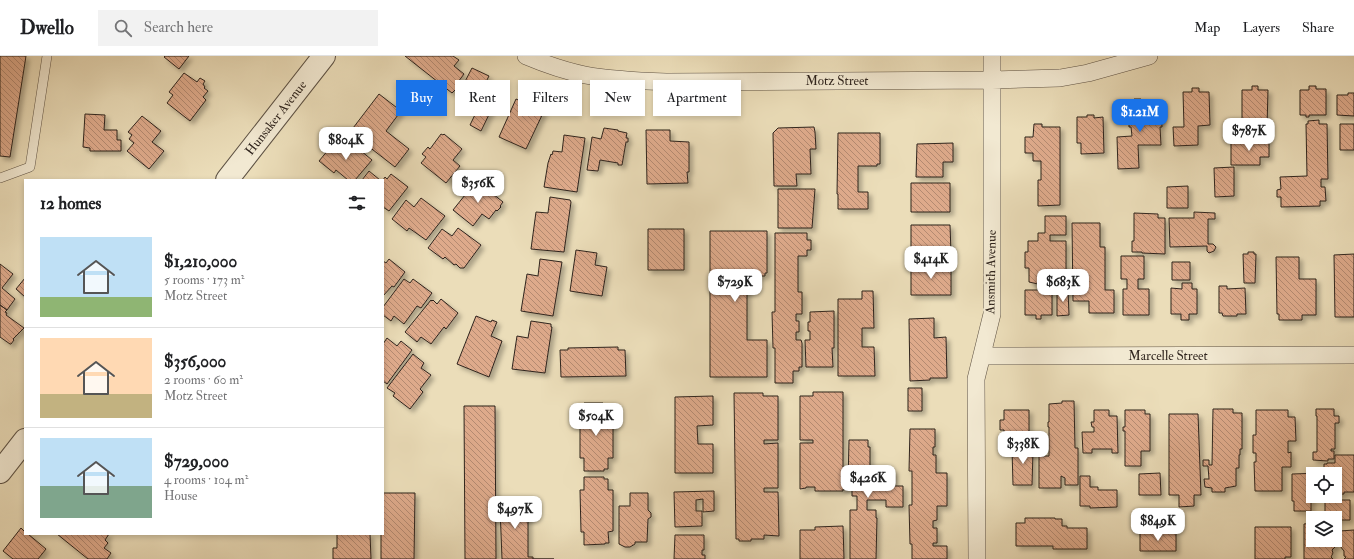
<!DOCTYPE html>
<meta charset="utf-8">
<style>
:root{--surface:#fff;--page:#f2f2f2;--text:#202124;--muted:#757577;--line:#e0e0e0;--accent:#1a73e8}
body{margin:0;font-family:"IM FELL Double Pica",serif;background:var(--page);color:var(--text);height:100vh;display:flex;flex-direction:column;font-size:15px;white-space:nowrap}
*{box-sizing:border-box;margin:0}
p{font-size:13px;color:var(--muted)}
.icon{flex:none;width:22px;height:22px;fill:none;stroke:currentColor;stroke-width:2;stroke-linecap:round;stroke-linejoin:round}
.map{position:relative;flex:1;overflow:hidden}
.details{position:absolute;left:24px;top:123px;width:360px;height:356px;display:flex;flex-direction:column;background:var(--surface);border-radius:0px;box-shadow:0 2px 6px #0003}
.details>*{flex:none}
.top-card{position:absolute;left:396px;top:24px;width:380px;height:36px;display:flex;gap:8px}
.fabs{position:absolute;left:1306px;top:411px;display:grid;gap:8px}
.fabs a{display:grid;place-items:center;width:36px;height:36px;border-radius:0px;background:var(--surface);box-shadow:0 2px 6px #0003;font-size:20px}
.price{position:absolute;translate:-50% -34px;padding:0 9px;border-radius:8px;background:#fff;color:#222;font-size:13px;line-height:26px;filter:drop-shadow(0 1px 2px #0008)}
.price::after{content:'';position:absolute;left:50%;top:24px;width:12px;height:9px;margin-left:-6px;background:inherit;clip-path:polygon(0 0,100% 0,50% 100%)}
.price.active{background:var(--accent);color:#fff}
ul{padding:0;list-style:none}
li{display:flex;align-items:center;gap:12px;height:100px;padding:0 16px}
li+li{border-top:1px solid var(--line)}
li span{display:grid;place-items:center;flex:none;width:112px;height:80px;border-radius:0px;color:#555}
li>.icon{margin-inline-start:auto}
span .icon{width:48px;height:48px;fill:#fffc;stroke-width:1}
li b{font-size:17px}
h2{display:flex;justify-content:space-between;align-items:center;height:48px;padding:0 16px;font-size:17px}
.pill{padding:0 14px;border-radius:0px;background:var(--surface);box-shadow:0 2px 6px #0003;font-size:14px;line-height:36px}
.pill.active{background:var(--accent);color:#fff}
header{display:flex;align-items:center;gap:24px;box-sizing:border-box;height:56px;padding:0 20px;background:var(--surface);border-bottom:1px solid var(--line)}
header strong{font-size:19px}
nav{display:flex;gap:22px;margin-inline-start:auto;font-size:14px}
.search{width:280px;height:36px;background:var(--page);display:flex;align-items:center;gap:10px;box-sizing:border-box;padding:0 14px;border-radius:0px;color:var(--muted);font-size:15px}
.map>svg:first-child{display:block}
.building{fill:url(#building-back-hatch);stroke:#2f241d;filter:url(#shadow)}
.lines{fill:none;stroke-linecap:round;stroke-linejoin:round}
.service-casing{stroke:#5e5244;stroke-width:10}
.minor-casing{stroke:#5e5244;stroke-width:18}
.tertiary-casing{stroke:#5e5244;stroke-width:24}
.service{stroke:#f2e9d2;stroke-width:9}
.minor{stroke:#f2e9d2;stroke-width:17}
.tertiary{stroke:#f2e9d2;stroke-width:22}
.labels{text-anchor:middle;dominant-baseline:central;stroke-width:4;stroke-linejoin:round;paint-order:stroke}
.street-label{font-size:13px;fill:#2f241d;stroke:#f2e9d2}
</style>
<header>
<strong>Dwello</strong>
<div class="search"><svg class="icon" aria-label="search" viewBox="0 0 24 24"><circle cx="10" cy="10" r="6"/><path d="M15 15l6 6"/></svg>Search here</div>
<nav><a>Map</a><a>Layers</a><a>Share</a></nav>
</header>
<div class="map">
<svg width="1354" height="503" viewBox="0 0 1354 503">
<defs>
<pattern id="building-back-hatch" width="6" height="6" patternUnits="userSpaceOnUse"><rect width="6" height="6" fill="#deaa8b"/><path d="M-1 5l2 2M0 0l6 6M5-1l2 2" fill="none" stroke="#b48a71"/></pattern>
<filter id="shadow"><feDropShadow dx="3.5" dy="3.5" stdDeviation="2" flood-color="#0004"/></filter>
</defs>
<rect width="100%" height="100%" fill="#ebddb9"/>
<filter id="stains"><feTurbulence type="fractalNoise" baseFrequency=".005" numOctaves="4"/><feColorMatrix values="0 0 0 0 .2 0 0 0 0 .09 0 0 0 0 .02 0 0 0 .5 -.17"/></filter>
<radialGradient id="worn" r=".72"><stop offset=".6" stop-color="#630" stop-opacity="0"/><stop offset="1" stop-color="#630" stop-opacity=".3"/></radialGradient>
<!-- building -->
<path class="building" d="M0,0H26L10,101L0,100Z
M165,0H189L179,13L164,1Z
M405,0H453L459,4L454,10L464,18L458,26L461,28L452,37Z
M472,12L489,20L474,49L457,41Z
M184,17L197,26L200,22L205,25L203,28L205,31L204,32L208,35L203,41L206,44L190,65L167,47L173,39L169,36Z
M1252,30H1258V34H1268L1267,71H1253L1252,65H1242V34H1252Z
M1309,30H1316V33H1326V59H1309V61H1306V59H1300V34H1309Z
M1192,32H1199V36H1209L1210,69L1198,70V89L1174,90L1173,71H1184L1183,36H1192Z
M486,36L497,42L481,75L470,69Z
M1348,37H1354V60L1337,59V39H1348Z
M379,38L401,55L386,75L409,93L395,111L350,76Z
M516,43L544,55L526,93L499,81Z
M1134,43H1141V46L1161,45L1162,71H1160L1161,89H1138L1139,112L1118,113L1117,81L1132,80L1131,71H1129V58H1134Z
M85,58L105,59L104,74H117V84H121V95H90V92L83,91Z
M1087,59H1094V62L1103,61L1104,97L1081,98V87H1077V61H1087Z
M142,60L161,75L152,86L164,95L149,113L127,95L134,87L129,83L132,79L128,76Z
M1319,64V68H1327L1328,123H1321V131H1325L1326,145H1320V150L1281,151V141H1277V134L1281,133L1280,121L1307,120L1306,68H1308V65Z
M1034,68H1042V71H1060V149L1038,150V124H1041V105H1033V97H1025V81H1033Z
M1340,68H1354V94H1340Z
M814,71L815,76L816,93H810L811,118H796L797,130H774L773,77L778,72Z
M604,72L618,74V75L627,77L626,82H628V86H626L622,109H618V107L600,104L598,115L587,114L592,81L601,83Z
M646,74H670V85L689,86V116H687L688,127L647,128Z
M838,77H880V108H877V110H858V136H868V153H838V138H837Z
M441,78L443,79L444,78L462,93L453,104L460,110L446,127L421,107L426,101L422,98L428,91L430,93Z
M564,79L585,82L577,136L544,131L548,107L551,98L552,99L553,95L562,96Z
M1231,84H1269V101H1260V109H1231Z
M349,85L372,104L355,124H348L336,114L334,117L319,105L334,87L342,94Z
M953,87V106H943V121H916L917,88Z
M1234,111V140L1215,141L1214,112Z
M369,115L380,124H362Z
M391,118L408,131L389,155L383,151V124L385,121L387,123Z
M478,126L503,146L500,150L501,151L497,155L496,154L489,163L482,158L473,170L453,154L465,139L463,138L469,130L472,133Z
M911,127H950V156H911Z
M1188,130V152H1167V131Z
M778,133H815L812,172H778Z
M550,141L570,144L571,146L564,196L531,193L536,156L548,157Z
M421,142L445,160L426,184L409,172L407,175L392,163L406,144L414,151Z
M1194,156L1215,157V163H1208V188H1213L1216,191L1214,195L1209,197L1207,195V190L1170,191L1169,162H1194Z
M1134,157L1158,158V162H1165V198L1142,197V196H1132V185H1134Z
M1045,160H1066V179H1050V185H1066V226H1038V228L1029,226V212H1025V196H1028V185H1038V177H1045Z
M1072,167H1100V191H1105V234H1114V257H1089V245H1073Z
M911,169H950L951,197H911Z
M458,172L481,189L464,212H460L456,208L454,209L445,201L443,203L428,192L442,173L452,180Z
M648,173H684V214H648Z
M710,175H767V217H765V220H755V217H747V284H767V321H710Z
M775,177H807V184H811V194H807V200H798V236H802V258H796V265H799V276H796V284H801L802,287V311H799V315H793V327H775V292H773L772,256H775Z
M576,194L597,197L595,209L607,211L602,240L570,235Z
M1248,196H1254V198H1256L1255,227H1244L1243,198H1248Z
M1354,198V261H1335L1334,199Z
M1121,200H1144V223H1138V233H1149V259H1123V233H1127V223H1121Z
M1276,201H1299V223H1316V259H1302V264H1279V258H1277Z
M389,203L405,216L394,231L392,230L383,240V205L386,207Z
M540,203L562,206L553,260L521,255L527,218L538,220Z
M1172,206H1190V224H1172Z
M0,208L13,218L2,232L15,243L7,254L0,249Z
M911,210H951V239H911Z
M25,222V241L16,233Z
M404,223L410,227L413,223L432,237L421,252L417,250L404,268L394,260L391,265L383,259V251Z
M1182,227H1192V233H1197V258H1189V264H1181V258H1171V232L1182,233Z
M1219,230H1227V233L1245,232L1246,258H1237V260H1223L1222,257H1219Z
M1025,234H1052V259H1041V263H1036V259H1025Z
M1057,234H1068L1069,259L1057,260Z
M862,235H873L874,272H862V291H874L875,320H838V243H862Z
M441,243L458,257L446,273L444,271L431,288L421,281L417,286L405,276L431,244L432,245L433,244L437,248Z
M0,249L7,254L5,256L7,257L6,259L24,272L13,283L14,284L11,288H10L0,281Z
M834,255V292H832L833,311H806L805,284H810V275H808V266H810V256Z
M476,260L491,266L492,264L497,266L491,280L502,285L489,321L457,308Z
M934,262V282L946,281L947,322H930V324L910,325L909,263Z
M531,265L551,268V271H552L545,317L512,313L517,280L528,282Z
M387,282L397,290L401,285L412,294L387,328L383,325V288Z
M618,291V294H625L626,320L561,321L560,294H568V292Z
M413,298L424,307L421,312L431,319L420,333L423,336L410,353L393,340L395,337L387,332Z
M908,332H922V355H908Z
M813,336H843V420H847V433H843V435H815V431H806V432L800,433V387H813V384H800V340H813Z
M734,337H763V340H778V384H764V388L778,387V432H764V436H778L779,480L764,479V483H751V485H739V483H736Z
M713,340V369L697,370L698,388H713V417H675V341Z
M1062,345H1074L1075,392H1078V429H1065V422L1061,420V432H1039V400H1049V371H1048V366H1049V348L1062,347Z
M584,347H603V349H608V360H613V402H608V413H604V415H584V402H580V361H584Z
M464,350H495L496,503H465Z
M1213,353H1233V357H1242V393H1240V399H1239V412H1236V430L1225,432V436H1212V432L1205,431L1204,423H1209L1208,410H1203V404H1209V409H1212Z
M1316,353H1334V360H1339V367H1335V393H1331V395H1334V403H1328V405L1313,404V396H1317V360H1316Z
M1004,354H1029V383H1020V387H1013V383H1004V374H1000V364H1004Z
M1094,354H1109V360H1117L1118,397H1112V393H1092V397H1083L1082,376H1094V371H1092L1091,366H1094Z
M1125,354H1145V358H1150V395H1141V410H1125V375H1123V371H1125Z
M1256,354H1288V361H1295L1296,385H1288V397L1291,396V411H1282V435H1255L1254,406H1256V397H1253V379H1256Z
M1169,358H1198L1201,439H1194V450L1179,451V439H1169Z
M910,373H935V391H933V399H936V417H947V450H937V464L933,465V472H937V487H933V490H947V503H912V488H910L909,449H912V415H909Z
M849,384H868V391H870V414H894V430H903V451H886V444H867V454H876V462H877L876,503H850V454H857V440H852V428H848Z
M1028,386H1035V395H1033L1032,429H1013L1012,393H1028Z
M1335,399H1354V436H1344V438H1335V418H1324V408H1327V407H1335Z
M1160,417L1161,439H1139V418Z
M1322,417L1313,418V437L1312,445H1311V455H1294V445H1292V418Z
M1080,420H1090V431H1098V434H1117V451L1090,452V450H1080Z
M584,421H604V423H608V434H613V475L608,476L609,487H605V488L584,489V476H581L580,434H584Z
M714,435V455L703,456V443L696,444V455H702V470L675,471L674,436Z
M383,437H415L414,503H381V478H383Z
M630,437H648V454L651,457V461L648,463L647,486H635V488L630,491H625L619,488V450H630Z
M514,441H528V501H533V503H554H502L500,451H502V448H514Z
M1333,444H1350V464H1335L1333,459H1325V446H1333Z
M1025,462H1055V463H1062V470H1067V472H1087V493H1053V490H1016V467H1025Z
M1313,467V484H1335L1336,474V490L1332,494L1333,497L1331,501L1333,503H1304V468Z
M843,470L844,503H800V474H815V471Z
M1255,471H1291V501H1285V503H1255Z
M21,472L25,476V478H28L46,493L38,503H13L3,495Z
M1354,474V503H1344L1346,501L1344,500V495L1340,490V475Z
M1140,476H1176V495H1140Z
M57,478H109L105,484L108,487L104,492L111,497L107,503H88Z
M337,478H370L371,503H333V492H337Z
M675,479H704V494H702V499H705V503H674Z"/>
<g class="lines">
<defs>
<path id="service" d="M0,122L30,111L47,0"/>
<path id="minor" d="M526,0C545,8 565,15 585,19C612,24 640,25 667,26L992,24L1060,22L1088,17L1149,0
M982,300L1354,299
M977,503L976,323L992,258V0"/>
<path id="tertiary" d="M227,124L324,0
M0,416L25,384"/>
</defs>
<!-- service casing -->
<use href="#service" class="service-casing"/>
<!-- minor casing -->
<use href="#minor" class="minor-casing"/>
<!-- tertiary casing -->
<use href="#tertiary" class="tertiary-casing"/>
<!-- service -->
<use href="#service" class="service"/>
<!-- minor -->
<use href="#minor" class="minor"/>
<!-- tertiary -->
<use href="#tertiary" class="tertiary"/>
</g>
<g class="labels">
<!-- street labels -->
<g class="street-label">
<text x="837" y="25">Motz Street</text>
<text transform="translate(276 62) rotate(-52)">Hunsaker Avenue</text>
<text transform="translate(991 216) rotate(-89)">Ansmith Avenue</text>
<text x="1168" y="300">Marcelle Street</text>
</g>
</g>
<rect width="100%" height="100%" filter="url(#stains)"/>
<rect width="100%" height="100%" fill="url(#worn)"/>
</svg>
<div class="fabs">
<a><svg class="icon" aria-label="locate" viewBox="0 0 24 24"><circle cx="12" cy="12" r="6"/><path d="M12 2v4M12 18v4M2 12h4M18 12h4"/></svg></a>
<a><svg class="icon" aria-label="layers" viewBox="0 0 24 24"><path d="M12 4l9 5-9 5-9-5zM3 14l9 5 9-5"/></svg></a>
</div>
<b class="price active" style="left:1140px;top:77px">$1.21M</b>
<b class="price" style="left:1249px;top:96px">$787K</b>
<b class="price" style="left:346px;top:105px">$804K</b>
<b class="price" style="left:478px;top:148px">$356K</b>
<b class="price" style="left:931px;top:224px">$414K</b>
<b class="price" style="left:735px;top:247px">$729K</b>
<b class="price" style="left:1063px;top:247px">$683K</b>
<b class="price" style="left:596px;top:381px">$504K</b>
<b class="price" style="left:1023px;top:409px">$338K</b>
<b class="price" style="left:868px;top:443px">$426K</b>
<b class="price" style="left:515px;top:474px">$497K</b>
<b class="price" style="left:1158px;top:486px">$849K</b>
<div class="top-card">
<a class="pill active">Buy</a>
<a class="pill">Rent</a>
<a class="pill">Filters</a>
<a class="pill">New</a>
<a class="pill">Apartment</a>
</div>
<section class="details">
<h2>12 homes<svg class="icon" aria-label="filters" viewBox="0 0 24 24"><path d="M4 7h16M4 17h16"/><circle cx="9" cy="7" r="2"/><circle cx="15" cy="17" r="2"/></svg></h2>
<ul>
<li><span style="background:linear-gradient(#bfe0f5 75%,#8fb573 0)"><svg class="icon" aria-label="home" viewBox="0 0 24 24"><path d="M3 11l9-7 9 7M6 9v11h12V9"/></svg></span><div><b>$1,210,000</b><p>5 rooms · 173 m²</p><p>Motz Street</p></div></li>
<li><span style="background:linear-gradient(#ffd9b3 70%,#c2b280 0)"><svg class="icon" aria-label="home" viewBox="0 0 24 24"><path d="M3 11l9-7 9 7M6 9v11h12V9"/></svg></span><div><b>$356,000</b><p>2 rooms · 60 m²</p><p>Motz Street</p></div></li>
<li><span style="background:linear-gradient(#bfe0f5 60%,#7fa58c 0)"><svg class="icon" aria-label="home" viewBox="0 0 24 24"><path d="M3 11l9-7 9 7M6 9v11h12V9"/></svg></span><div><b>$729,000</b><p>4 rooms · 104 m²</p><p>House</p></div></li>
</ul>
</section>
</div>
